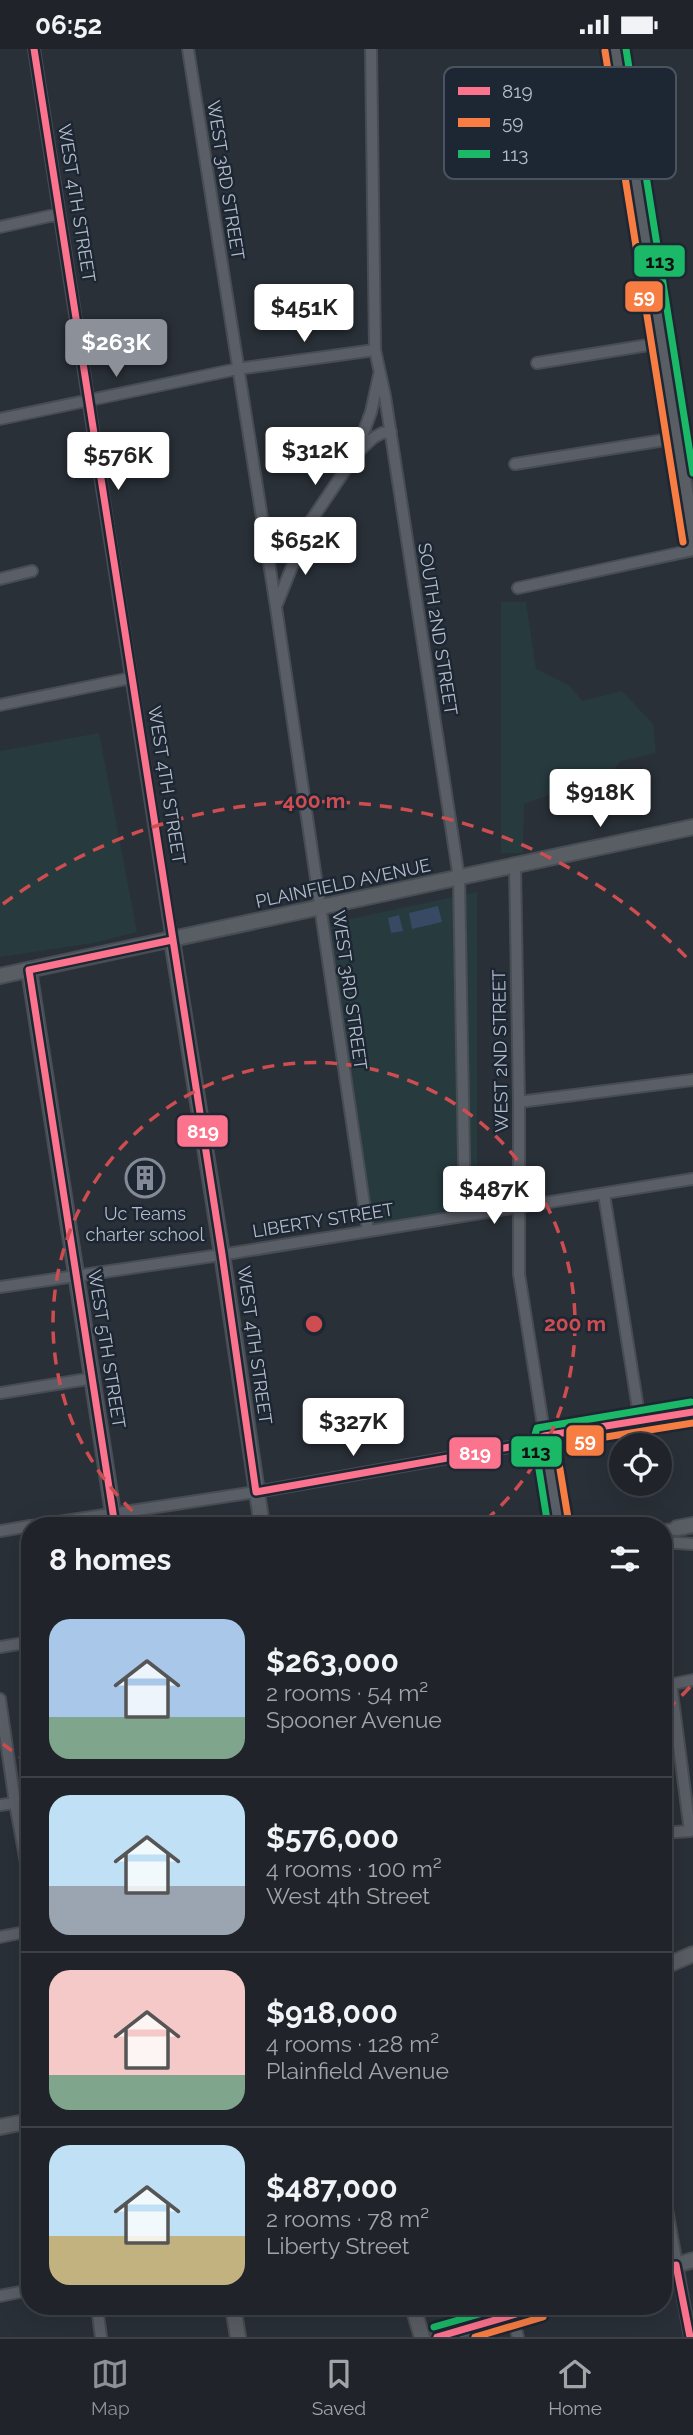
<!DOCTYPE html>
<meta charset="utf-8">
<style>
:root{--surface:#20242a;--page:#2d3036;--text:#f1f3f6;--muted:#a2a4a8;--line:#3d4147;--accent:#8c9099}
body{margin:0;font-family:Raleway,sans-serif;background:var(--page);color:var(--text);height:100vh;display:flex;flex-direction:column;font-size:26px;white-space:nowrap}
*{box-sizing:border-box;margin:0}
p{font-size:23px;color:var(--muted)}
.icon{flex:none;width:38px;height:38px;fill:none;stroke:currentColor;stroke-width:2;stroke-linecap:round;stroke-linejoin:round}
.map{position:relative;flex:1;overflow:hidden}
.panel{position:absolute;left:21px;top:1468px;width:651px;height:798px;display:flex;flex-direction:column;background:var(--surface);border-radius:28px;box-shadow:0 7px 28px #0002,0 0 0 2px var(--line)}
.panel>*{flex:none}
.buttons{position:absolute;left:609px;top:1384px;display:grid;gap:14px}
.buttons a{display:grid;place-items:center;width:63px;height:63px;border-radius:50%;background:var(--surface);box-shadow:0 7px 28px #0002,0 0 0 2px var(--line);font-size:35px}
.price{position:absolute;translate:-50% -60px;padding:0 16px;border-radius:7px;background:#fff;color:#222;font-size:23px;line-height:46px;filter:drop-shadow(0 2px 4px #0008)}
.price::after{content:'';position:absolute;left:50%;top:42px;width:21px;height:16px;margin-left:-10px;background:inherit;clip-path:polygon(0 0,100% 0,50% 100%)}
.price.on{background:var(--accent);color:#fff}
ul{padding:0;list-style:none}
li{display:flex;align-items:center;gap:21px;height:175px;padding:0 28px}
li+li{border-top:2px solid var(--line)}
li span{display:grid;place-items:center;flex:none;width:196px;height:140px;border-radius:21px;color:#555}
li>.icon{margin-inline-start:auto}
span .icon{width:84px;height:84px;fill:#fffc;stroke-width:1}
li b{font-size:30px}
h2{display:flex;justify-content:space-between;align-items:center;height:84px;padding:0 28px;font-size:30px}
.status{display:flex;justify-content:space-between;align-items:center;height:49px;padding:0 35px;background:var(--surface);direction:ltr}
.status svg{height:19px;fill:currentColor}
.menu{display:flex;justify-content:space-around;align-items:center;height:98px;border-top:2px solid var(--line);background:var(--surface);font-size:19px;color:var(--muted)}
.menu a{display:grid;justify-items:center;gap:4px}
.menu .on{color:var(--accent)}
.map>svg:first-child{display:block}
.green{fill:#273a3e}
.water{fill:#384963}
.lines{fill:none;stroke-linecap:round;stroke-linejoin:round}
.street-casing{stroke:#484c53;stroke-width:14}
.secondary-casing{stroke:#484c53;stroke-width:18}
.street{stroke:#5a5e66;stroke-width:10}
.secondary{stroke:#595d64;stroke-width:14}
.bus-1-casing{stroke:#1d2633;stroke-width:12}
.bus-2-casing{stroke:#1d2633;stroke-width:12}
.bus-3-casing{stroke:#1d2633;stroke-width:12}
.bus-1{stroke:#fc738d;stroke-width:7}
.bus-2{stroke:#f77d43;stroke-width:7}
.bus-3{stroke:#1ab867;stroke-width:7}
.ring{fill:none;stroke:#ce4d50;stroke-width:3.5;stroke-dasharray:12 9}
.labels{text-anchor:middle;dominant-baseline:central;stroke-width:5;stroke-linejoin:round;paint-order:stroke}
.street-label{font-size:18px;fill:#b4bcc9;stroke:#1d2633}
.poi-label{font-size:18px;fill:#b4bcc9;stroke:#1d2633}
.key{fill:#1d2633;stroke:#4a5360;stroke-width:2}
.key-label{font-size:19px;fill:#b4bcc9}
.centre{fill:#ce4d50;stroke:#1d2633;stroke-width:3.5}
.ring-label{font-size:21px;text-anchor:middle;font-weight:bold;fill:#ce4d50;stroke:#1d2633;stroke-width:5;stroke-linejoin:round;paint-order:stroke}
.line-badge{stroke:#1d2633;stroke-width:2.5}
.badge-label{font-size:19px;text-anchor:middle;font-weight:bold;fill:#fff}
.pale-badge-label{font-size:19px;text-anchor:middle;font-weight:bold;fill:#111}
</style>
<div class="status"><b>06:52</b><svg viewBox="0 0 49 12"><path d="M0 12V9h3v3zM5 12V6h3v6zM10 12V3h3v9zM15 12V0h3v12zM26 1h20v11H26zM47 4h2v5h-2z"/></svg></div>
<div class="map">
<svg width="693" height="2288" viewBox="0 0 693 2288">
<rect width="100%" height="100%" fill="#2a3038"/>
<!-- green -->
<path class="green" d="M501,553H526L536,620L570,637L582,652L622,642L653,675L656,704L621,712L597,740L549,746L524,755L523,804H501Z
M99,684L137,883L93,894L0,908V702Z
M477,843V1162L369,1179L322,876Z"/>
<!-- water -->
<path class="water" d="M438,857L442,873L412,880L409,864Z
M399,866L403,882L391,884L388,869Z"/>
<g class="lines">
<defs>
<path id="street" d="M34,0L172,891
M188,0L276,558L368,1182
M371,0L375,301L385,347L459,829L465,1166
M0,178L59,165
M537,314L661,294
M0,370L237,320L375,301
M357,401L371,363L379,326
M515,415L677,389
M267,503L281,500L300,488
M0,530L32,522
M518,539L693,501
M277,555L293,515L300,488L356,405L373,389L382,384L391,383
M0,656L131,629
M515,817L519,1053V1225L559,1477
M519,1053L693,1031
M604,1145L640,1372
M0,1238L220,1206L693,1130
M0,1344L94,1329
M32,1477L256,1443L510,1398L544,1387L693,1363
M663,1481L683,1480
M0,1482L30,1477
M663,1493L693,1495
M0,1598L30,1593
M663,1637L693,1631
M0,1650L15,1754L30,1835
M0,1756L30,1752
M663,1784L690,1782L671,1635
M0,1888L30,1882
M663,2138L690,2288
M0,2247L30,2241
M97,2258L101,2288
M512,2266L518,2288"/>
<path id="secondary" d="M615,0L693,491
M172,891L222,1205L262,1477
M29,921L115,1477
M0,927L693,778
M677,1479L693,1476
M663,1918L693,1905
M0,2078L30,2072
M663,2220L693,2211
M233,2258L238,2288
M413,2258L422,2288
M437,2288L540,2258"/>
</defs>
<!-- street casing -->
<use href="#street" class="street-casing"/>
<!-- secondary casing -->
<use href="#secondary" class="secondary-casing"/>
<!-- street -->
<use href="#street" class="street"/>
<!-- secondary -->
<use href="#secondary" class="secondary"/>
<defs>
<path id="bus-1" d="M34,0L222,1205L256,1443
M29,921L115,1477
M29,921L172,891
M256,1443L510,1398L544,1387L693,1363
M676,2216L690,2288
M437,2288L540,2258"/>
<path id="bus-2" d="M605,2L683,493
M569,1475L556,1396L693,1374
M475,2288L543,2268"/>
<path id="bus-3" d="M626,0L693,424
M548,1477L534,1389L537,1379L691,1353
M434,2278L504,2258"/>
</defs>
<!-- bus-1 casing -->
<use href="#bus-1" class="bus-1-casing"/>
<!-- bus-2 casing -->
<use href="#bus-2" class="bus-2-casing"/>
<!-- bus-3 casing -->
<use href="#bus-3" class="bus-3-casing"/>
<!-- bus-1 -->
<use href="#bus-1" class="bus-1"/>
<!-- bus-2 -->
<use href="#bus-2" class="bus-2"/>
<!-- bus-3 -->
<use href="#bus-3" class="bus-3"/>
</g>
<!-- distance rings -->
<g class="ring">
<path d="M148 1476A261 261 0 1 1 480 1476"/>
<path d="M690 1638A523 523 0 0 1 664 1664M29 1714A523 523 0 0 1 3 1695M3 855A523 523 0 0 1 690 912"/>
</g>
<!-- icons -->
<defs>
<symbol id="building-ring" viewBox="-11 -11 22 22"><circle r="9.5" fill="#1d2633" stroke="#848b96" stroke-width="1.5"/><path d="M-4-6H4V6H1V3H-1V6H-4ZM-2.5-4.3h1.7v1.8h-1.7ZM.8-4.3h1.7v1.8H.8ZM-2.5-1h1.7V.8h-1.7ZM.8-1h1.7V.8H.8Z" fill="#848b96"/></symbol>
</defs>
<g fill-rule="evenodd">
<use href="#building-ring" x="123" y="1107" width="44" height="44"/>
</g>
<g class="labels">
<!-- street labels -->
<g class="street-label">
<text transform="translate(226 131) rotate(81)">WEST 3RD STREET</text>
<text transform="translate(77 154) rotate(81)">WEST 4TH STREET</text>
<text transform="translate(438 580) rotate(81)">SOUTH 2ND STREET</text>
<text transform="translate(167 736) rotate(81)">WEST 4TH STREET</text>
<text transform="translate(343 834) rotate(-12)">PLAINFIELD AVENUE</text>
<text transform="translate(350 941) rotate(82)">WEST 3RD STREET</text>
<text transform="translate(500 1002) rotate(-91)">WEST 2ND STREET</text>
<text transform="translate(323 1171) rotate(-9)">LIBERTY STREET</text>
<text transform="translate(255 1296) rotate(82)">WEST 4TH STREET</text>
<text transform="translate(107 1300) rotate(81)">WEST 5TH STREET</text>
</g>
<!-- poi labels -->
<g class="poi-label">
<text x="145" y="1164">Uc Teams<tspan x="145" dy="21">charter school</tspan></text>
</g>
</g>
<!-- legend -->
<rect x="444" y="18" width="232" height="112" rx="10" class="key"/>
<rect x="458" y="38" width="32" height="8" fill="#fc738d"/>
<rect x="458" y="69" width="32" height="9" fill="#f77d43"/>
<rect x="458" y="101" width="32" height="8" fill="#1ab867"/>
<g class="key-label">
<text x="502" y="49">819</text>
<text x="502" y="80">59</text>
<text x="502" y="112">113</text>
</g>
<circle cx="314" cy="1275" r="10" class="centre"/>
<g class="ring-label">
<text x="314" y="759">400 m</text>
<text x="575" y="1282">200 m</text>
</g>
<g class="line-badge">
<rect x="633" y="195" width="53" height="34" rx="7" fill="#1ab867"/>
<rect x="624" y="231" width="40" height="33" rx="7" fill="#f77d43"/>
<rect x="176" y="1065" width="53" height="34" rx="7" fill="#fc738d"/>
<rect x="565" y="1375" width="40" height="33" rx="7" fill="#f77d43"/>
<rect x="510" y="1386" width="53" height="33" rx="7" fill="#1ab867"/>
<rect x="448" y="1387" width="54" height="34" rx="7" fill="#fc738d"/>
</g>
<g class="badge-label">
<text x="644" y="254">59</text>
<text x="203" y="1089">819</text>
<text x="585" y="1398">59</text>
<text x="475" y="1411">819</text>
</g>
<g class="pale-badge-label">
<text x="660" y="219">113</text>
<text x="536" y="1409">113</text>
</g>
</svg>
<div class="buttons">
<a><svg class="icon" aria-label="locate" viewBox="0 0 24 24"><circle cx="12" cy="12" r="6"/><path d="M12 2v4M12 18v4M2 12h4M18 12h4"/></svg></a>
</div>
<b class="price" style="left:304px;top:295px">$451K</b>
<b class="price on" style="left:116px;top:330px">$263K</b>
<b class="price" style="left:315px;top:438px">$312K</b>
<b class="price" style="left:118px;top:443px">$576K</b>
<b class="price" style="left:305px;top:528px">$652K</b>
<b class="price" style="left:600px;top:780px">$918K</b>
<b class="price" style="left:494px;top:1177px">$487K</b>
<b class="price" style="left:353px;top:1409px">$327K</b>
<section class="panel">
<h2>8 homes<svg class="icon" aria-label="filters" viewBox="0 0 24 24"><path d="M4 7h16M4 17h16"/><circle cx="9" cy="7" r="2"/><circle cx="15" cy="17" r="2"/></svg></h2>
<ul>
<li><span style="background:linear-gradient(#a9c7e8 70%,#7fa58c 0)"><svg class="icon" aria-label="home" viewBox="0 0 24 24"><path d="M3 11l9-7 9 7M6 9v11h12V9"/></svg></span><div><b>$263,000</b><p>2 rooms · 54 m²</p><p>Spooner Avenue</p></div></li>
<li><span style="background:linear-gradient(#bfe0f5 65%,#9aa5b1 0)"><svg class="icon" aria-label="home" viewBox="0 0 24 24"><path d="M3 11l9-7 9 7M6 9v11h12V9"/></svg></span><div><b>$576,000</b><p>4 rooms · 100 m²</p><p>West 4th Street</p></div></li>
<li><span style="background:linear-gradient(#f6c9c9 75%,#7fa58c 0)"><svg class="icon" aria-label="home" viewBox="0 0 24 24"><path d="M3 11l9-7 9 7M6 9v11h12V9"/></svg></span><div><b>$918,000</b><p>4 rooms · 128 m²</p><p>Plainfield Avenue</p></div></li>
<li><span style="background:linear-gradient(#bfe0f5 65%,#c2b280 0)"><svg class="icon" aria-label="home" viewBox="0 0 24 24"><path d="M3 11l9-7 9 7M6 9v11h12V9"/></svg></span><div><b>$487,000</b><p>2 rooms · 78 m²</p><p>Liberty Street</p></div></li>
</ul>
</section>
</div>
<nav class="menu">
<a class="on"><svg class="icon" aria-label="map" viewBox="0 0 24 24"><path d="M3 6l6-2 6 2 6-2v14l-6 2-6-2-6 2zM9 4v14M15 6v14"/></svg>Map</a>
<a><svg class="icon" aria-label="saved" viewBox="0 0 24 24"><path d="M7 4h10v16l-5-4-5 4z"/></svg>Saved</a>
<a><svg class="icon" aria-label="home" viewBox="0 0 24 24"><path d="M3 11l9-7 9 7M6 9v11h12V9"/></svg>Home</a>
</nav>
